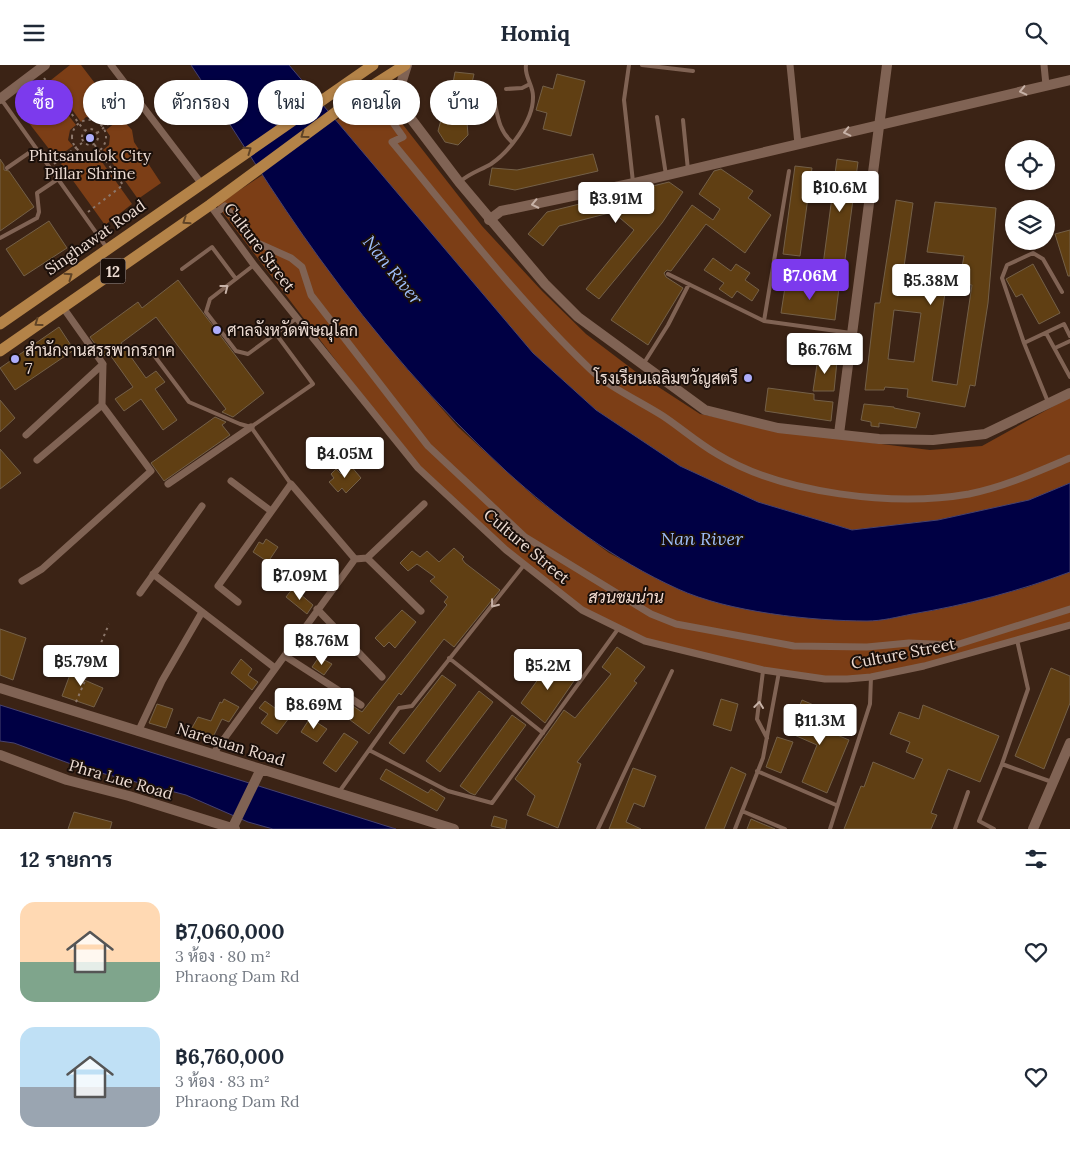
<!DOCTYPE html>
<html lang="th">
<meta charset="utf-8">
<style>
:root{--surface:#fff;--page:#f2f2f3;--text:#1f2937;--muted:#747a83;--accent:#7c3aed}
body{margin:0;font-family:Lora,Sarabun,serif;background:var(--page);color:var(--text);height:100vh;display:flex;flex-direction:column;font-size:19px;white-space:nowrap}
*{box-sizing:border-box;margin:0}
p{font-size:16px;color:var(--muted)}
.icon{flex:none;width:28px;height:28px;fill:none;stroke:currentColor;stroke-width:2;stroke-linecap:round;stroke-linejoin:round}
.map{position:relative;height:764px;overflow:hidden}
.drawer{display:flex;flex-direction:column;background:var(--surface);flex:1}
.drawer>*{flex:none}
.top-card{position:absolute;left:15px;top:15px;width:500px;height:45px;display:flex;gap:10px}
.buttons{position:absolute;left:1005px;top:75px;display:grid;gap:10px}
.buttons a{display:grid;place-items:center;width:50px;height:50px;border-radius:50%;background:var(--surface);box-shadow:0 1px 4px #0004;font-size:25px}
.price{position:absolute;translate:-50% -42px;padding:0 11px;border-radius:5px;background:#fff;color:#222;font-size:16px;line-height:32px;filter:drop-shadow(0 1px 2px #0008)}
.price::after{content:'';position:absolute;left:50%;top:30px;width:15px;height:11px;margin-left:-8px;background:inherit;clip-path:polygon(0 0,100% 0,50% 100%)}
.price.active{background:var(--accent);color:#fff}
ul{padding:0;list-style:none}
li{display:flex;align-items:center;gap:15px;height:125px;padding:0 20px}
li span{display:grid;place-items:center;flex:none;width:140px;height:100px;border-radius:15px;color:#555}
li>.icon{margin-inline-start:auto}
span .icon{width:60px;height:60px;fill:#fffc;stroke-width:1}
li b{font-size:21px}
h2{display:flex;justify-content:space-between;align-items:center;height:60px;padding:0 20px;font-size:21px}
.tag{padding:0 18px;border-radius:22px;background:var(--surface);box-shadow:0 1px 4px #0004;font-size:18px;line-height:45px}
.tag.active{background:var(--accent);color:#fff}
header{display:flex;justify-content:space-between;align-items:center;height:65px;padding:0 20px;background:var(--surface);font-size:22px;font-weight:700}
.map>svg:first-child{display:block}
.green{fill:#7c3e16}
.water{fill:#004;stroke:#47426f}
.building{fill:#603f13;stroke:#746048;fill-rule:evenodd}
.lines{fill:none;stroke-linecap:round;stroke-linejoin:round}
.path{stroke:#8c776b;stroke-width:2;stroke-dasharray:2.5 4;stroke-linecap:butt}
.lane{stroke:#806354;stroke-width:4}
.street{stroke:#806354;stroke-width:7}
.secondary{stroke:#806354;stroke-width:10}
.primary{stroke:#b48348;stroke-width:11}
.oneway{stroke:#c7b2a7}
.oneway2{stroke:#5f4326}
.poi-dot{fill:#aeaefb;stroke:#1a0f0a;stroke-width:2}
.labels{text-anchor:middle;dominant-baseline:central;stroke-width:4;stroke-linejoin:round;paint-order:stroke}
.shield{fill:#1a0f0a;stroke:#ae9e97;stroke-width:1}
.shield-label{font-size:15px;font-weight:bold;fill:#eddcd3}
.poi-label{font-size:16px;fill:#eddcd3;stroke:#1a0f0a;text-anchor:start}
.street-label{font-size:16px;fill:#eddcd3;stroke:#1a0f0a}
.park-label{font-size:16px;font-style:italic;fill:#f4ddd1;stroke:#1a0f0a}
.water-label{font-size:18px;font-style:italic;fill:#9fbffa;stroke:#1a0f0a}
</style>
<header><svg class="icon" aria-label="menu" viewBox="0 0 24 24"><path d="M4 6h16M4 12h16M4 18h16"/></svg>Homiq<svg class="icon" aria-label="search" viewBox="0 0 24 24"><circle cx="10" cy="10" r="6"/><path d="M15 15l6 6"/></svg></header>
<div class="map">
<svg width="1070" height="764" viewBox="0 0 1070 764">
<rect width="100%" height="100%" fill="#3b2315"/>
<!-- green -->
<path class="green" d="M70,0H81L117,47L102,60L97,53L86,52L81,57L51,15Z
M44,19L76,60L70,65L68,75L73,81L56,93L15,40Z
M379,29L482,161L542,226L586,269L640,310L700,349L800,369L930,385L982,381L1070,332V418L1029,435L938,455L852,465L758,437L680,401L596,345L523,279L330,59Z
M121,53L132,65L134,77L161,118L138,134L103,85L109,80L110,71L106,65Z
M76,86L80,92L93,94L97,90L132,139L105,160L61,99Z
M264,109L400,296L458,362L538,435L609,488L680,525L733,541L788,550L869,556L935,545L1025,523L1070,507V560L871,612L825,614L763,605L645,576L576,541L524,500L418,403L217,140Z"/>
<!-- water -->
<path class="water" d="M191,0H289L533,288L596,345L680,401L758,437L852,465L938,455L1029,435L1070,418V507C1019,526 966,540 912,549C897,552 882,556 867,556C812,556 728,547 678,524C614,495 558,453 506,406C437,342 375,270 320,194C274,131 234,64 191,0Z
M0,640L396,764H273L248,757L186,730L82,703L14,678L0,676Z"/>
<!-- building -->
<path class="building" d="M455,7L474,9L464,53L467,57L468,70L458,80L445,77L438,66L441,55L447,51Z
M557,9L585,16L571,71L543,64L547,48L536,45L543,21L553,24Z
M593,89L598,106L515,125L489,120L492,103L517,105Z
M0,94L4,100V105L9,106L34,142L0,166Z
M837,94L858,97L844,202L823,200Z
M795,101L812,103L800,191L783,189Z
M721,104L753,126L748,133L771,150L745,188L706,159L671,206L667,205L664,208L666,212L683,223L648,280L611,255L692,140L713,155L720,144L699,129L714,106Z
M669,117L683,127L662,158L599,234L586,224L634,165L613,147L559,161L543,181L528,169L547,147Z
M896,135L913,138L901,223L945,228L932,316L957,320L972,220L959,218L964,191L927,187L935,137L996,143L988,238L975,321L970,320L965,342L907,332L908,324L885,322L884,325H865L875,238H880ZM894,245L921,248L914,297L888,294Z
M49,156L67,183L24,211L6,184Z
M1070,165V211H1068L1055,169Z
M713,193L731,206L736,199L750,208L745,215L759,225L752,236L737,226L732,233L719,224L724,218L704,205Z
M1033,199L1060,248L1039,259L1022,229L1016,232L1006,214Z
M178,215L264,328L233,352L222,347L226,344L156,252L121,278L146,313L156,306L165,317L155,324L177,355L163,365L141,334L124,346L115,334L133,322L108,287L104,291L90,272L138,237L142,243Z
M786,216L839,223L835,255L781,248Z
M59,262L74,285L15,325L0,303Z
M818,293L837,296L834,326H813Z
M768,323L814,329V335L833,337L831,356L765,346Z
M0,335L15,353L0,367Z
M864,339L894,342V343L920,348L916,363L879,358V362L871,361V357L861,355Z
M215,352L226,357L222,360L230,370L164,416L151,398Z
M0,384L21,408L0,424Z
M350,400L361,413L346,428L342,423L338,427L329,417L334,413L331,409L336,404L341,409Z
M266,474L278,482L268,497L253,487L259,477L263,479Z
M454,483L464,492L462,494L465,498L500,525L454,582L444,574L401,630L399,628L369,669L338,646L345,636L362,647L447,540L444,537L448,532L430,516L435,512L417,499L408,506L400,498L412,486L420,492L427,486L439,497Z
M293,523L313,540L307,549L286,532Z
M402,545L416,557L395,583L389,577L384,582L375,573Z
M0,564L26,573L13,615L0,610Z
M617,582L645,602L634,616L637,618L577,697L581,699L558,763L527,750L535,731L515,714L564,645L575,653L611,609L602,602Z
M319,592L332,599L324,610L312,602Z
M241,594L252,604L248,610L258,617L252,625L231,608Z
M552,595L576,613L545,658L521,638Z
M75,596L87,602L82,614L103,623L94,642L62,631Z
M1051,603L1070,611V638L1044,704L1015,691Z
M442,610L456,620L404,689L389,678Z
M479,626L493,637L440,707L426,696Z
M224,634L239,642L229,657L222,654L211,676L188,670L198,652L211,656L220,637L222,638Z
M721,634L738,639L731,666L713,660Z
M802,635L830,647L823,664L849,675L827,728L802,717L817,680L792,669L801,648L797,647Z
M265,636L289,653L277,669L261,658L268,649L259,643Z
M157,639L173,644L166,663L149,658Z
M923,640L999,671L980,717L948,704L931,748L937,750L931,764H844L861,721L864,722L873,697L914,714L923,694L906,687L910,677L890,669L899,647L919,654Z
M512,650L526,660L475,730L470,728L460,721Z
M310,653L327,664L317,677L301,667Z
M344,668L358,677L336,707L323,698Z
M777,672L793,677L781,708L766,702Z
M731,702L746,709L724,764H705Z
M633,703L656,711L644,742L634,738L626,757L641,764H609Z
M386,704L428,728L431,724L445,733L437,746L380,714Z
M74,747L112,757L110,764H68Z
M494,751L507,755L505,764L491,761Z
M751,754L758,757L775,764H747Z"/>
<g class="lines">
<!-- path -->
<path class="path" d="M44,13L84,65
M72 72a17 17 0 1 1 34 0a17 17 0 1 1-34 0Z
M82 72a8 8 0 1 1 16 0a8 8 0 1 1-16 0Z
M97,68L131,41
M54,99L82,78
M88,147L123,120L94,79
M76,637L109,559"/>
<!-- lane -->
<path class="lane" d="M629,0L624,35L633,117
M642,0L693,6
M506,24L522,23L530,19
M1,34L107,183
M495,39C498,54 500,67 513,78
M657,52L666,110
M683,55L688,105
M7,103L36,83
M461,116C470,108 481,105 491,99C509,87 533,56 533,33C534,21 524,12 526,0
M0,173L37,153L39,147L37,128L58,114
M254,200L210,234L206,247L236,286L248,289L297,253
M182,204L212,182L236,214
M668,209L764,256L851,268
M764,256L789,106
M1046,268L1070,312
M1024,278L1064,259L1070,271
M147,281L189,337L240,359L251,362L313,319L276,269
M1055,283L1070,276
M644,298L668,260L689,219
M1048,337L1024,278L1002,213L1007,200L1033,188L1043,194L1062,227
M251,362L291,419
M1017,575L1028,624L1002,699L1052,717
M449,593L543,668
M763,606L757,654L767,673
M369,685L448,726L492,738L618,564
M757,706L836,740
M339,727L399,643L412,641L524,500
M742,746L785,764
M598,764L672,606
M735,764L763,693L779,607
M830,764L870,639L871,612
M955,764L968,727
M994,764L979,756L1002,699"/>
<!-- street -->
<path class="street" d="M111,0L201,118
M790,0L798,79
M1044,0L1046,20
M377,35L403,72L392,77C456,154 518,235 590,304C607,321 641,337 663,351C681,363 698,378 717,389C782,429 895,442 969,429C1004,422 1037,407 1070,393
M210,140L254,200L418,403L506,485L582,545L645,576L763,605L825,614H847L871,612L924,601L1070,560
M217,147L225,141L253,176L291,193L302,202L311,230L428,381L525,472L651,549L676,559L794,581L867,582L909,578L956,580L1070,544
M26,370L103,299
M37,395L102,340
M231,416L271,446
M168,419L251,362
M367,493L421,546
M153,509L275,603
M22,516L42,504L151,406L102,340L103,299L62,241
M140,528L202,441
M238,537L218,521L291,419L355,494
M317,544L382,612
M285,591L361,640
M138,667L162,616L202,547
M213,689L355,494L367,493L424,439"/>
<!-- secondary -->
<path class="secondary" d="M367,25L378,22L390,26L459,117L545,219L578,252L705,345L778,363L879,374L933,375L985,369L1070,328
M0,34L45,0
M403,40L401,19L407,0
M489,155L501,146L634,118L1070,15
M839,369L887,0
M0,623L454,764
M0,690L67,715L129,731L235,764
M232,764L261,704
M1033,764L1070,678"/>
<!-- primary -->
<path class="primary" d="M0,259L373,0
M0,286L210,140L366,25L405,0"/>
</g>
<!-- one-way arrows -->
<defs><path id="oneway-chevron" d="M-2-3.5L2.5 0L-2 3.5" fill="none" stroke-width="1.6" stroke-linecap="round" stroke-linejoin="round" transform="scale(1.25)"/></defs>
<g class="oneway">
<use href="#oneway-chevron" transform="translate(1023 26) rotate(167)"/>
<use href="#oneway-chevron" transform="translate(847 67) rotate(167)"/>
<use href="#oneway-chevron" transform="translate(535 139) rotate(168)"/>
<use href="#oneway-chevron" transform="translate(225 223) rotate(-38)"/>
<use href="#oneway-chevron" transform="translate(494 539) rotate(128)"/>
<use href="#oneway-chevron" transform="translate(759 640) rotate(-83)"/>
</g>
<g class="oneway2">
<use href="#oneway-chevron" transform="translate(304 70) rotate(144)"/>
<use href="#oneway-chevron" transform="translate(248 85) rotate(-35)"/>
<use href="#oneway-chevron" transform="translate(186 156) rotate(146)"/>
<use href="#oneway-chevron" transform="translate(69 211) rotate(-35)"/>
<use href="#oneway-chevron" transform="translate(38 258) rotate(144)"/>
</g>
<!-- markers -->
<g class="poi-dot">
<circle cx="90" cy="73" r="5"/>
<circle cx="217" cy="265" r="5"/>
<circle cx="15" cy="294" r="5"/>
<circle cx="748" cy="313" r="5"/>
</g>
<g class="labels">
<!-- shield labels -->
<rect class="shield" x="100.5" y="193.5" width="25" height="25" rx="4"/>
<g class="shield-label">
<text x="113" y="206">12</text>
</g>
<!-- poi labels -->
<g class="poi-label">
<text x="90" y="90" text-anchor="middle">Phitsanulok City<tspan x="90" dy="18">Pillar Shrine</tspan></text>
<text x="227" y="265">ศาลจังหวัดพิษณุโลก</text>
<text x="25" y="285">สำนักงานสรรพากรภาค<tspan x="25" dy="18">7</tspan></text>
<text x="738" y="313" text-anchor="end">โรงเรียนเฉลิมขวัญสตรี</text>
</g>
<!-- street labels -->
<g class="street-label">
<text transform="translate(95 172) rotate(-35)">Singhawat Road</text>
<text transform="translate(260 182) rotate(53)">Culture Street</text>
<text transform="translate(527 481) rotate(40)">Culture Street</text>
<text transform="translate(903 588) rotate(-11)">Culture Street</text>
<text transform="translate(231 679) rotate(17)">Naresuan Road</text>
<text transform="translate(121 714) rotate(16)">Phra Lue Road</text>
</g>
<!-- park labels -->
<g class="park-label">
<text x="626" y="532">สวนชมน่าน</text>
</g>
<!-- water labels -->
<g class="water-label">
<text transform="translate(393 205) rotate(51)">Nan River</text>
<text x="702" y="473">Nan River</text>
</g>
</g>
</svg>
<div class="buttons">
<a><svg class="icon" aria-label="locate" viewBox="0 0 24 24"><circle cx="12" cy="12" r="6"/><path d="M12 2v4M12 18v4M2 12h4M18 12h4"/></svg></a>
<a><svg class="icon" aria-label="layers" viewBox="0 0 24 24"><path d="M12 4l9 5-9 5-9-5zM3 14l9 5 9-5"/></svg></a>
</div>
<b class="price" style="left:840px;top:148px">฿10.6M</b>
<b class="price" style="left:616px;top:159px">฿3.91M</b>
<b class="price active" style="left:810px;top:236px">฿7.06M</b>
<b class="price" style="left:931px;top:241px">฿5.38M</b>
<b class="price" style="left:825px;top:310px">฿6.76M</b>
<b class="price" style="left:345px;top:414px">฿4.05M</b>
<b class="price" style="left:300px;top:536px">฿7.09M</b>
<b class="price" style="left:322px;top:601px">฿8.76M</b>
<b class="price" style="left:81px;top:622px">฿5.79M</b>
<b class="price" style="left:548px;top:626px">฿5.2M</b>
<b class="price" style="left:314px;top:665px">฿8.69M</b>
<b class="price" style="left:820px;top:681px">฿11.3M</b>
<div class="top-card">
<a class="tag active">ซื้อ</a>
<a class="tag">เช่า</a>
<a class="tag">ตัวกรอง</a>
<a class="tag">ใหม่</a>
<a class="tag">คอนโด</a>
<a class="tag">บ้าน</a>
</div>
</div>
<section class="drawer">
<h2>12 รายการ<svg class="icon" aria-label="filters" viewBox="0 0 24 24"><path d="M4 7h16M4 17h16"/><circle cx="9" cy="7" r="2"/><circle cx="15" cy="17" r="2"/></svg></h2>
<ul>
<li><span style="background:linear-gradient(#ffd9b3 60%,#7fa58c 0)"><svg class="icon" aria-label="home" viewBox="0 0 24 24"><path d="M3 11l9-7 9 7M6 9v11h12V9"/></svg></span><div><b>฿7,060,000</b><p>3 ห้อง · 80 m²</p><p>Phraong Dam Rd</p></div><svg class="icon" aria-label="heart" viewBox="0 0 24 24"><path d="M12 20l-8-8c-3-5 5-10 8-4 3-6 11-1 8 4z"/></svg></li>
<li><span style="background:linear-gradient(#bfe0f5 60%,#9aa5b1 0)"><svg class="icon" aria-label="home" viewBox="0 0 24 24"><path d="M3 11l9-7 9 7M6 9v11h12V9"/></svg></span><div><b>฿6,760,000</b><p>3 ห้อง · 83 m²</p><p>Phraong Dam Rd</p></div><svg class="icon" aria-label="heart" viewBox="0 0 24 24"><path d="M12 20l-8-8c-3-5 5-10 8-4 3-6 11-1 8 4z"/></svg></li>
</ul>
</section>
